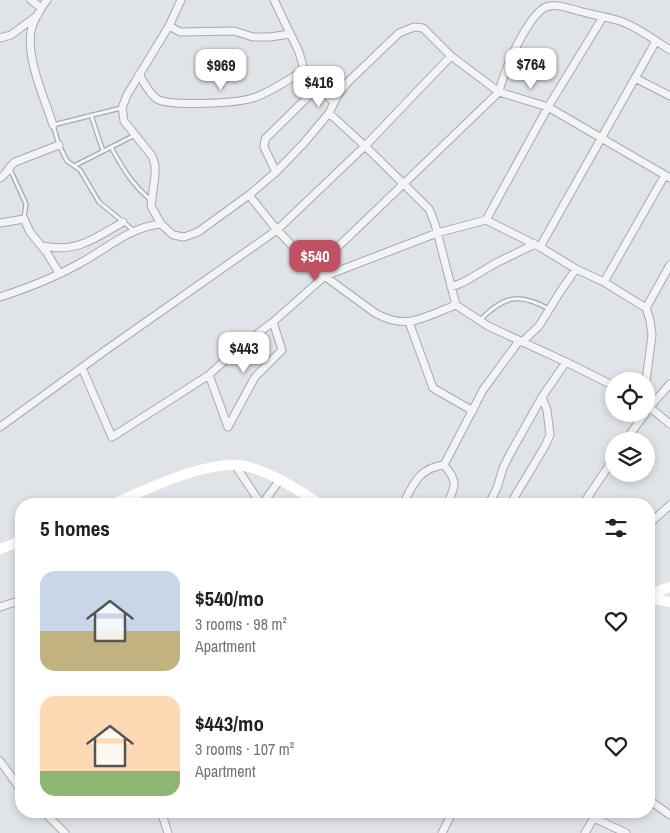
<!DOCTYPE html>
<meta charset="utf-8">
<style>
:root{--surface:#fff;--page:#f2f2f2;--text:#202124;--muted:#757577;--accent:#c05163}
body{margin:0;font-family:"Archivo Narrow",sans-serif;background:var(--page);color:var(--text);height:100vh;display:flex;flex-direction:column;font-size:19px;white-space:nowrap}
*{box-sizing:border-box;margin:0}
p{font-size:16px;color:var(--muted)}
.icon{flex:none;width:28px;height:28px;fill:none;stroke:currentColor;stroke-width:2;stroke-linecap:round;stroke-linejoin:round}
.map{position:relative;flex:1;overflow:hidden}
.sheet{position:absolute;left:15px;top:498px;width:640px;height:320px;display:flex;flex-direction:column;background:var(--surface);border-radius:20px;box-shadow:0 2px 8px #0003}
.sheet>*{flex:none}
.tools{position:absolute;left:605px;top:372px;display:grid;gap:10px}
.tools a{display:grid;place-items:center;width:50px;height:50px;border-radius:50%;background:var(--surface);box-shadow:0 2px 8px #0003;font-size:25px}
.price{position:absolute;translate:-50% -42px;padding:0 11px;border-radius:10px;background:#fff;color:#222;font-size:16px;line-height:32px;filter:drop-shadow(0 1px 2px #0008)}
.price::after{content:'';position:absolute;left:50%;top:30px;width:15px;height:11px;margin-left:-8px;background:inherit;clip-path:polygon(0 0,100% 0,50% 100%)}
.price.selected{background:var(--accent);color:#fff}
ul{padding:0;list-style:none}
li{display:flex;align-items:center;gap:15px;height:125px;padding:0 25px}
li span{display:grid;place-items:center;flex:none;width:140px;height:100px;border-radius:15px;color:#555}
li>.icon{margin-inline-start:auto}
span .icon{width:60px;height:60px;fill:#fffc;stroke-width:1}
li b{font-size:21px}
h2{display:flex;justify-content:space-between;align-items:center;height:60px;padding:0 25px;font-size:21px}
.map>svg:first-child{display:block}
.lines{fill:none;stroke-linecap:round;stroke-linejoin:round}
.service-casing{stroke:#a6aab1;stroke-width:5.5}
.minor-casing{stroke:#a6aab1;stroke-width:9}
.service{stroke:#f2f4f6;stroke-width:3}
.minor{stroke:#f2f4f6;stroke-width:7}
.secondary{stroke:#fff;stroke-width:10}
</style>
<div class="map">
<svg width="670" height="833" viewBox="0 0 670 833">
<rect width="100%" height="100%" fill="#e0e3e7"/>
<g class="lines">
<defs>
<path id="service" d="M121,108L53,125L59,145L67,161L80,170L99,202L133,230
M91,115L103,151
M111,147C122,167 132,185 151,200
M74,166L135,135
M10,169L26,204L24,218
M480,320C504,296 519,292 549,309"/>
<path id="minor" d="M31,0L41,8
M47,0C41,8 35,18 32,27C24,55 45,99 53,125
M181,0L169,26L127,95L122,108L124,121L152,156L155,165V175L151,206L161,224L173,235L184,237L198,232L249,195L276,172L304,143L329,113L339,93L349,81L399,33L414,27L423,28L451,56L499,92L548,107L670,178
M274,0L299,52L304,70L334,103
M169,26L180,32L234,31L253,37H270L290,34
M0,38L11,35L38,15
M139,74C144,82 149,94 157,99C171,107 237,103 253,98C271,92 288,80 304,70
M635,78L670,96
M329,113L365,146L429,209L435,224L456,305
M276,172L264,147L265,139L318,87
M0,178C7,174 9,166 15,162L59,145
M249,195L277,230L315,269L375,313C408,331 423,317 456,305L488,326L566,362L614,386
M486,220L548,107L603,17
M0,223L24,219L30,232L47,253L59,273
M42,246C77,253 94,239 123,222
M540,247L656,41
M315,269L499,92C503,73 529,10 549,6C559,4 570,9 579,11C593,15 607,17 620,21C638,27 654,40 670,50
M604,282L665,175
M451,287L464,282L496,263L535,244
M0,297C28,288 56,277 82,262C108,248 130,227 161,224
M646,308L670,265
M409,322L433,388L473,411
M522,342L539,326L560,292L576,269
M82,368L112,437L209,375L236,350L273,322L325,276L437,233L486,220L540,247L576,269L604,282L646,308L650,320L652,335L646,381
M209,375L228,427L255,377L282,350L273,322
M647,405L670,424
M646,411L670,384
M0,427L106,350L277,230L365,146L451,56
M625,441L645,414
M235,465L261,504
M444,465L483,390L519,341
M444,465C458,481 456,486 447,504
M511,503L545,446L550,435L547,410L542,397
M262,504L280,480
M403,504C414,483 419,468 444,465
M489,504L497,488L503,468L511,452L542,397L566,362
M583,504L614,458
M649,524L670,505
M0,607L21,600
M0,761L21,790
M649,800L670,815
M43,811L65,833
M161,811L168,833
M590,811L594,818L626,833
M442,833L453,811
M585,833L594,818"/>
</defs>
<!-- service casing -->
<use href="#service" class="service-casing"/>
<!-- minor casing -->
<use href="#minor" class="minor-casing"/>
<!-- service -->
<use href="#service" class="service"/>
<!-- minor -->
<use href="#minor" class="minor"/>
<!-- secondary -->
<path class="secondary" d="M113,504C147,489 212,457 249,467C274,474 298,490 320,504
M0,549L21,541
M649,594L670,587
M649,598L670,602"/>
</g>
</svg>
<div class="tools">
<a><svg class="icon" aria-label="locate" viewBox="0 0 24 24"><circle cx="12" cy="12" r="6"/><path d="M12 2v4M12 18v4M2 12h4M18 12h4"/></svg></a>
<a><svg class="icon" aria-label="layers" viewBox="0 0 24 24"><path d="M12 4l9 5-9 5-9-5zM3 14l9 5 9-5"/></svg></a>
</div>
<b class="price" style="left:531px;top:90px">$764</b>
<b class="price" style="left:221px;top:91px">$969</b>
<b class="price" style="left:319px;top:108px">$416</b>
<b class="price selected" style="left:315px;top:282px">$540</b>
<b class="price" style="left:244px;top:374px">$443</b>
<section class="sheet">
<h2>5 homes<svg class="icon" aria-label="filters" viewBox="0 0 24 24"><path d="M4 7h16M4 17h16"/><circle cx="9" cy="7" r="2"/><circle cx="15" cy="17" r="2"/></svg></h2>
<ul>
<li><span style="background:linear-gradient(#c9d6e8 60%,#c2b280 0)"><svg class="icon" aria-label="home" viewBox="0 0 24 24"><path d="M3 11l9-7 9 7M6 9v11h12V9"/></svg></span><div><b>$540/mo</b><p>3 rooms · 98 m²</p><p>Apartment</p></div><svg class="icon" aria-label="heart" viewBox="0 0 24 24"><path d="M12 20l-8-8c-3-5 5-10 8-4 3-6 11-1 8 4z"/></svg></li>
<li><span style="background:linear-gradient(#ffd9b3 75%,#8fb573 0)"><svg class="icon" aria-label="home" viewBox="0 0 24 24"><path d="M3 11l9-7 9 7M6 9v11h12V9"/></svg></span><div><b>$443/mo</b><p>3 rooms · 107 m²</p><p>Apartment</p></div><svg class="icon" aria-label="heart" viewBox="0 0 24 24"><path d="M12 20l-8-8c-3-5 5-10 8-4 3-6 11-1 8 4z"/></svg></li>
</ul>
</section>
</div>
